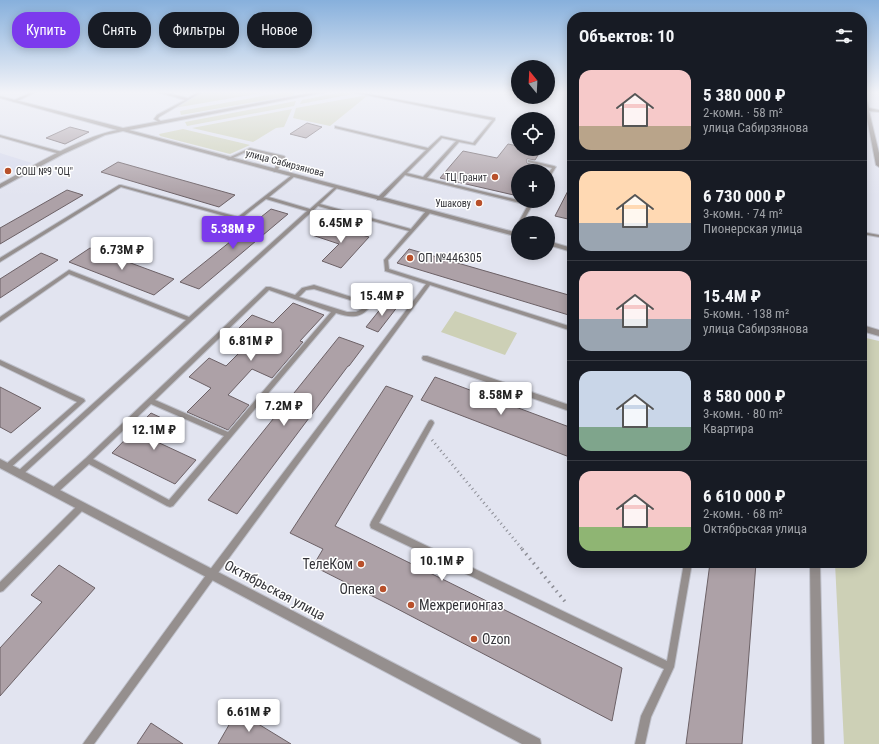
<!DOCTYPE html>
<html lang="ru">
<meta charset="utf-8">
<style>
:root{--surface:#171b24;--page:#20242c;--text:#f1f3f6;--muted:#9ea1a6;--line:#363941;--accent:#7c3aed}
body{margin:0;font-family:"Roboto Condensed",sans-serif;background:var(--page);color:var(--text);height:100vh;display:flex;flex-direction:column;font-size:15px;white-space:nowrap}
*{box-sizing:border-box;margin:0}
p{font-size:13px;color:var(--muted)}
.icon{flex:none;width:22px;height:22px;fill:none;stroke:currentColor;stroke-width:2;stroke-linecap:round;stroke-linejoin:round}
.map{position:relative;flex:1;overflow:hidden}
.side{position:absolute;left:567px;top:12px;width:300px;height:556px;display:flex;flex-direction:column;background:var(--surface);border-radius:16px;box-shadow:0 2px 10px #0003}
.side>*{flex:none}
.banner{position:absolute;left:12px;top:12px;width:380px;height:36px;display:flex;gap:8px}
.needle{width:26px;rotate:342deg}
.controls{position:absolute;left:511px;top:60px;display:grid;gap:8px}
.controls a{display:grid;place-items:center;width:44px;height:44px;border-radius:50%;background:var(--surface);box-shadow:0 2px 10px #0003;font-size:20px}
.price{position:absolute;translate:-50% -34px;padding:0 9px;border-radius:4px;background:#fff;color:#222;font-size:13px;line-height:26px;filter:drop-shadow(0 1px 2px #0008)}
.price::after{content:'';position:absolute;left:50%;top:24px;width:12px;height:9px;margin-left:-6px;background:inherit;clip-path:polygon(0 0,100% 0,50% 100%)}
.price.active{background:var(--accent);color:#fff}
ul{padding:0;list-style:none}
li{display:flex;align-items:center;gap:12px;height:100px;padding:0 12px}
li+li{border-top:1px solid var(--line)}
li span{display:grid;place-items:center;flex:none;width:112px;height:80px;border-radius:12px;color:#555}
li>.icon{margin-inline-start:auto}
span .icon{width:48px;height:48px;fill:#fffc;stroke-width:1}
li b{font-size:17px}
h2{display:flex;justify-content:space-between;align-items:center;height:48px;padding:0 12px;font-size:17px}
.chip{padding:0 14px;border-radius:16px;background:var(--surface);box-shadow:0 2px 10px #0003;font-size:14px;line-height:36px}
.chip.active{background:var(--accent);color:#fff}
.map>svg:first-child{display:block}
.built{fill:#d7daed}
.green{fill:#cdd0b6}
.building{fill:#ada1a7;stroke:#6c6166}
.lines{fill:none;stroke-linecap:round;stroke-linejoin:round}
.service-casing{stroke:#bfc1cb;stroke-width:2}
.minor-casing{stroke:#bfc1cb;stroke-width:2}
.path-far1{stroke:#8e8f97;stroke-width:3;stroke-dasharray:1 3.5;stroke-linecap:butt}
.path{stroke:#8e8f97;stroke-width:3.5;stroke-dasharray:1.5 4.5;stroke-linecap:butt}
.service{fill:#958f8e;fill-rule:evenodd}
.minor{fill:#958f8e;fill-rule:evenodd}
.poi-dot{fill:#b8502b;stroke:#fff;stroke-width:1.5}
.labels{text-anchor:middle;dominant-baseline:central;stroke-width:3;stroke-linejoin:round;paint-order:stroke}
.far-street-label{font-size:10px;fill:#333338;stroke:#fff}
.far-poi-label{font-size:10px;fill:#333338;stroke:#fff;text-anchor:end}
.poi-label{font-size:12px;fill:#333338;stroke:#fff;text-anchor:start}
.near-poi-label{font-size:14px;fill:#333338;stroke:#fff;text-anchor:end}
.near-street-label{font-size:14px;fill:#333338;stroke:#fff}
</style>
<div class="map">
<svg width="879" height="744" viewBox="0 0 879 744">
<rect width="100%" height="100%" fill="#e2e4f0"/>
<!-- built -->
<path class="built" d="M0,153L32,163L0,179Z"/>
<!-- green -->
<path class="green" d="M203,92H267L174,108Z
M285,92H293L295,95L181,115L180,111Z
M343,92L353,94L300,104L302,100Z
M362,96H367L330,126L293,118L296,108Z
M296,101L294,106L187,126L185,122Z
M292,109L284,127L276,128L253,142L192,128Z
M183,129L250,145L230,154L160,136L159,134Z
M455,311L517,333L505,355L441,332Z
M862,337L879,341V744H844L835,563H862Z"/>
<!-- building -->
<path class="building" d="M307,123L322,127L306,138L290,134Z
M70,127L89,132L65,144L46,138Z
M508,144L518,146V149H542L535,160L527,159V163L532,164L527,171H518V196L440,178L463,151L497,158Z
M118,162L235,195L219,207L101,172Z
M572,183V220L555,216Z
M67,190L83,195L0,244V228Z
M271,209L288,214L199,289L180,282Z
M324,224L369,237L341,268L322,261L339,244L312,235Z
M90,248L174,279L154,295L69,262Z
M409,249L572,296V316L397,263Z
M41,253L58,260L0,298V279Z
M386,302L398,306L378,332L366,327Z
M293,303L324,315L300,341L303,342L272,378L252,369L228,395L249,405L228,430L187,412L211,388L189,377L209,358L226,366L253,339L235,332L252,315L273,323Z
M339,337L364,346L349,366H348L237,514L208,500Z
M435,377L572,428V458L421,400Z
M386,386L413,396L335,526L622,668L612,721L388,604L313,566L323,549L290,533Z
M0,387L41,408L11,433L0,427Z
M151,413L170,422L153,440L196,460L175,484L112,453Z
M710,563H756L742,744H686Z
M59,565L95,588L0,696V648L42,602L31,595Z
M237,711L291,744H218Z
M151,723L183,744H137Z"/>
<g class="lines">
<defs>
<path id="service" d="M32,92H36L15,102L12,101Z
M157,92H163L188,98L198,92H202L159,117L158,119L162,122L160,123L154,119L157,115L185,100Z
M351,92H358L495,118V120L475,145L459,142L427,178L518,200V201H524L533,203V204L522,223H518L528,205L405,175L381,200H377V198L426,150L335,128V126L428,148L441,136L473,143L492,120ZM442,138L456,141L423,177L407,173Z
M0,135L62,152L63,153L60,154L0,137Z
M250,148L284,156L285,157L277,171L275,172L273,171L281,158L250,150L229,160L226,159Z
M528,160L554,166L556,167L549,178H548V174L552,168L528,162Z
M292,175L295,176L269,197L310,209L336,186L338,187L337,188L320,204L411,229L426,211H430V213L388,260L389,269L572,327V331L430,285L215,577L94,744H83L85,741L209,571L426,284L385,271V270L384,260L409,231L318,206L21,476L19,477L17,476L15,474L17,472L186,320L69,274L0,322V317L69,270L189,317L307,211L266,199L239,220L121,187L0,262V258L119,185H121L238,217Z
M516,225H518V230L515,235H511V234Z
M862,232L879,235V237L862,234Z
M314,285L364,301L368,309C359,319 348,317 336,313L173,506L170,507L167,506L89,464L57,493L54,494L51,493L50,491L51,489L86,458L266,287H270L295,295L302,288ZM314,289L360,303L362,309L356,312H347L299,297L306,290ZM269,290L331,312L228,432L155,400ZM151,404L224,436L169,500L93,459Z
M423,356H427L572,406V412L423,360L422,358Z
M0,360L84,399L85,401L9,469L7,470L5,469L4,467L5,465L77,402L0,365Z
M431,420L433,421L434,423L433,425L379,523L667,661L684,563H692L674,667L651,717L645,744H635L641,716L664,669L371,528L370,525L371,522L429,421Z
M82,503L85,504L86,506L85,508L3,591L0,592V582L79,504Z"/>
<path id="minor" d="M316,92H326L129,130L518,233V237L123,131L105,135L63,154L0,188V184C37,164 76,139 117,130L0,98V96L123,128Z
M862,92H865L869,108L879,110V112L869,111L879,153V167L876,165Z
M548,241L572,248V252L548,245Z
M862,325L879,330V336L862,331Z
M0,459L540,739L541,744H522L0,468Z
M810,563H820L824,744H812Z"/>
</defs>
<!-- service casing -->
<use href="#service" class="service-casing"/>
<!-- minor casing -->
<use href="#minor" class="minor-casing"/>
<!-- path-far1 -->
<path class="path-far1" d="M432,440L523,550"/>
<!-- path -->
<path class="path" d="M522,549L567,604"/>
<!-- service -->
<use href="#service" class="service"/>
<!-- minor -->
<use href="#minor" class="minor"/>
</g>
<!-- sky -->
<linearGradient id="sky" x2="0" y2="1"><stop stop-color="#87b0dc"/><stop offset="0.47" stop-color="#f2f3f8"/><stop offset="1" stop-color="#f2f3f8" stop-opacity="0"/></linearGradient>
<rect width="879" height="196" fill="url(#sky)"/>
<!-- markers -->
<g class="poi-dot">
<circle cx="8" cy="171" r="4"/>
<circle cx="495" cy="177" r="4"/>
<circle cx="479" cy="203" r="4"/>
<circle cx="410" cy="258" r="4"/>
<circle cx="361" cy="564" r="4"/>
<circle cx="383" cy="589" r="4"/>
<circle cx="411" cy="605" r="4"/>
<circle cx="474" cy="639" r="4"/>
</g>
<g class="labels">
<!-- far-street labels -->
<g class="far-street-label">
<text transform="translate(285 163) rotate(15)">улица Сабирзянова</text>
</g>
<!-- far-poi labels -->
<g class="far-poi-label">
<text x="16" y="171" text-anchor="start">СОШ №9 "ОЦ"</text>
<text x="487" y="177">ТЦ Гранит</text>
<text x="471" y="203">Ушакову</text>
</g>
<!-- poi labels -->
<g class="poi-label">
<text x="418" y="258">ОП №446305</text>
</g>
<!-- near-poi labels -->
<g class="near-poi-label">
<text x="353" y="564">ТелеКом</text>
<text x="375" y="589">Опека</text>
<text x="419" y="605" text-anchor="start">Межрегионгаз</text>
<text x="482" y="639" text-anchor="start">Ozon</text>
</g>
<!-- near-street labels -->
<g class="near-street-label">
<text transform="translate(275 590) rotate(28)">Октябрьская улица</text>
</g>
</g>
</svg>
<div class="controls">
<a><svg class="needle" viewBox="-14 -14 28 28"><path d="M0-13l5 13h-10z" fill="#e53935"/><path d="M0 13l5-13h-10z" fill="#9ea1a6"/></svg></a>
<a><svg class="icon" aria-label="locate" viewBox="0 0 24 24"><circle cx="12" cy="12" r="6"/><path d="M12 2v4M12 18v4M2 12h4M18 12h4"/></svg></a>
<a>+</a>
<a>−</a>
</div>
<b class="price" style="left:341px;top:244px">6.45M ₽</b>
<b class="price active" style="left:233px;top:250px">5.38M ₽</b>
<b class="price" style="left:122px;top:271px">6.73M ₽</b>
<b class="price" style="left:382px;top:317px">15.4M ₽</b>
<b class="price" style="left:251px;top:362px">6.81M ₽</b>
<b class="price" style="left:501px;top:416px">8.58M ₽</b>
<b class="price" style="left:284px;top:427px">7.2M ₽</b>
<b class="price" style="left:154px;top:451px">12.1M ₽</b>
<b class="price" style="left:442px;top:582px">10.1M ₽</b>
<b class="price" style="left:249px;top:733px">6.61M ₽</b>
<div class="banner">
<a class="chip active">Купить</a>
<a class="chip">Снять</a>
<a class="chip">Фильтры</a>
<a class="chip">Новое</a>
</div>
<section class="side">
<h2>Объектов: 10<svg class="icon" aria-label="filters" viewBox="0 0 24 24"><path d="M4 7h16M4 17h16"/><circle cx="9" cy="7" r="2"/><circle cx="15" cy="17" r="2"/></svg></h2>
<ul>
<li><span style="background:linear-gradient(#f6c9c9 70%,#b9a48a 0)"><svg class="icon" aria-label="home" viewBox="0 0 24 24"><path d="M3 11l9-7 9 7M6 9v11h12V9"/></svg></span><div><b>5 380 000 ₽</b><p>2-комн. · 58 m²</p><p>улица Сабирзянова</p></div></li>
<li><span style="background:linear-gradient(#ffd9b3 65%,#9aa5b1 0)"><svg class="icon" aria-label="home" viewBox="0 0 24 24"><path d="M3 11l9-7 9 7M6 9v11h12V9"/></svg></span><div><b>6 730 000 ₽</b><p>3-комн. · 74 m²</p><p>Пионерская улица</p></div></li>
<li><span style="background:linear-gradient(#f6c9c9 60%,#9aa5b1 0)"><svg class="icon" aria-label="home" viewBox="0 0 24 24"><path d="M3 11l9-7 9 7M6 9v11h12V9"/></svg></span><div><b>15.4M ₽</b><p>5-комн. · 138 m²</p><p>улица Сабирзянова</p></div></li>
<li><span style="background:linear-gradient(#c9d6e8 70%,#7fa58c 0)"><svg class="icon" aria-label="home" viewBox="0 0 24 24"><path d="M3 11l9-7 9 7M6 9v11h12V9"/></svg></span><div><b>8 580 000 ₽</b><p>3-комн. · 80 m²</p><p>Квартира</p></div></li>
<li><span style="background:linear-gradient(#f6c9c9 70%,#8fb573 0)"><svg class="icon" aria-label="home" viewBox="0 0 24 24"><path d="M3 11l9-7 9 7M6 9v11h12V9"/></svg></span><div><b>6 610 000 ₽</b><p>2-комн. · 68 m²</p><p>Октябрьская улица</p></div></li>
</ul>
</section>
</div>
